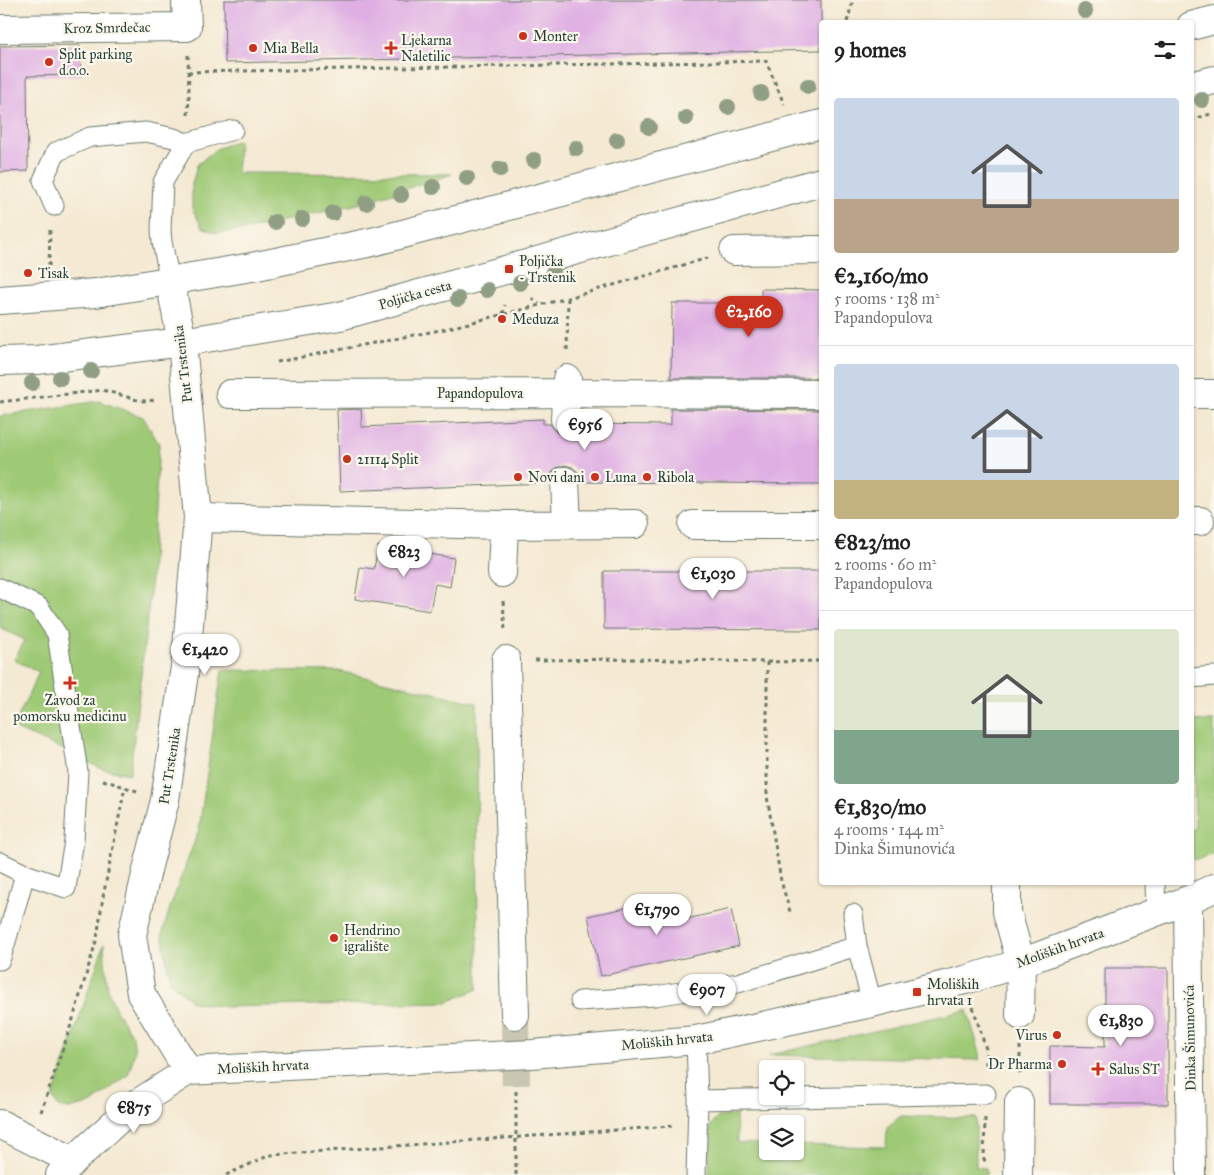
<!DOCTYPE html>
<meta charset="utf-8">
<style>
:root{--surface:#fff;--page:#f2f2f2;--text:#222;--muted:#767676;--line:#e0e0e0;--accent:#c8321e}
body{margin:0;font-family:"IM FELL Great Primer",serif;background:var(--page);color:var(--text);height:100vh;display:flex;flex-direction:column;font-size:19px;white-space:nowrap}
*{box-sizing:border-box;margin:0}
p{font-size:16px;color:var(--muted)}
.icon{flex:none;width:28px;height:28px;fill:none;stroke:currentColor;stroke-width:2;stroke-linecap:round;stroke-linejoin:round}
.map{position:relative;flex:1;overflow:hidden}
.sheet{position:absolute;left:819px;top:20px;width:375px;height:865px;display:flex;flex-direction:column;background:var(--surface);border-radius:5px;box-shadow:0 1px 4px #0004}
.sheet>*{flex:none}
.controls{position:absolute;left:759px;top:1060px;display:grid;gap:10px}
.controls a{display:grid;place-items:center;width:45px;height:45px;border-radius:5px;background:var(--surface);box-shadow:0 1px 4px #0004;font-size:25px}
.price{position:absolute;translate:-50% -42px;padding:0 11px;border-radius:18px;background:#fff;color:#222;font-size:16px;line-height:32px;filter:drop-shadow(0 1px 2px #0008)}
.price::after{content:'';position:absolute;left:50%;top:30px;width:15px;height:11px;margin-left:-8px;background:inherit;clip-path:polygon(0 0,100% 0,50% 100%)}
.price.on{background:var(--accent);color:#fff}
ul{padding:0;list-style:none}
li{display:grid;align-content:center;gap:10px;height:265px;padding:0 15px}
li+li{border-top:1px solid var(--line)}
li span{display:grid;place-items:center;height:155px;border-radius:5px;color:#555}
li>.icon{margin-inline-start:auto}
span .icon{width:90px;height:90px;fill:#fffc;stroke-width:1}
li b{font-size:21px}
h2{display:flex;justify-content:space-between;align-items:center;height:60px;padding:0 15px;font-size:21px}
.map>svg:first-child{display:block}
.green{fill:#9ec975;stroke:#5e8354}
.building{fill:#dfafe3}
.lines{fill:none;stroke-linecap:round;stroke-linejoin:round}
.pedestrian-tunnel{stroke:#c9c7b2;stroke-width:28;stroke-dasharray:28 14;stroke-linecap:butt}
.service-casing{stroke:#6a796b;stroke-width:21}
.pedestrian-casing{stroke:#6a796b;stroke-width:30}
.minor-casing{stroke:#6a796b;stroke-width:30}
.primary-casing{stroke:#6a796b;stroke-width:30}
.path{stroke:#6a796b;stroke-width:3;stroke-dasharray:4 4;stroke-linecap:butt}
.service{stroke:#fff;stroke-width:19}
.pedestrian{stroke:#fff;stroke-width:28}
.minor{stroke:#fff;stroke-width:28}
.primary{stroke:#fff;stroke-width:28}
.tree{fill:#909e84}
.poi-dot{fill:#c8321e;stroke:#fbf7ec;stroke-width:2}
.labels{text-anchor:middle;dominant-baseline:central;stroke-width:4.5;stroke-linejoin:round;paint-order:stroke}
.street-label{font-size:14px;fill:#1f3d34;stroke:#fbf7ec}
.poi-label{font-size:14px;fill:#1f3d34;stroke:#fbf7ec;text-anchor:start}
</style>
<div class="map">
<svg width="1214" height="1175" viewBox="0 0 1214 1175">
<rect width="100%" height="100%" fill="#fbf7ec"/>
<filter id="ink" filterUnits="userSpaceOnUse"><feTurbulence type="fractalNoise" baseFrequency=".02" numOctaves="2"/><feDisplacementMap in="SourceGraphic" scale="10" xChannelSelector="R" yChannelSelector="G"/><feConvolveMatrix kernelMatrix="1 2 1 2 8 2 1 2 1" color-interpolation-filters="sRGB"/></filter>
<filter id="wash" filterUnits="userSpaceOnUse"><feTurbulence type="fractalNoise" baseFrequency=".0096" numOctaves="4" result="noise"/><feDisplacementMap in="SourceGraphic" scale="20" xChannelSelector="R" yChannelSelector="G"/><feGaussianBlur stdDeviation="1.12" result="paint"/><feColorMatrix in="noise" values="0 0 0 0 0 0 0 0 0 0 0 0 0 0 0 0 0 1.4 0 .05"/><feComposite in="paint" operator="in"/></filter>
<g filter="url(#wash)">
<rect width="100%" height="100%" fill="#f4e9d2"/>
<!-- green -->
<path class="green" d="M239,140L237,173L452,174L358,204L243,230L216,233L202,227L192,208V184L197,165L216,149Z
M99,401L143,417L159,444L150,593L130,774L102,769L58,747L13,728L39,672L14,660L25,640L0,628V416Z
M222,670L339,671L477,703L478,989L447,1002L225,1007L192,1002L170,981L162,934L171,905L199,829Z
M1194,721H1214V853L1199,859H1191V830L1195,829Z
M104,944L105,962L108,990L117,1012L133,1037L135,1052L128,1075L107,1091L92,1103L69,1109L58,1107L53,1097Z
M967,1010L980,1053L979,1060L769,1055Z
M736,1115L737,1143L767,1144L768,1151H795V1145L886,1147L887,1127L901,1116L976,1118V1167L986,1168V1175H709L710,1126L718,1117Z"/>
<g id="blocks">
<!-- building -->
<path class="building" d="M224,0H821V50L225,63Z
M80,45L81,75L27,76L28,171L0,172V46Z
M761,289L821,290V378H671L672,303H761Z
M361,409L362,427L543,419V424H551V427L556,432L565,435L573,433L578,428L579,424L671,425V409L821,410V484L581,482L578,472L572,467L565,465L556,468L551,474L549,481H546V483L340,491L337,410Z
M378,546L454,558L450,587L435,584L430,611L355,599L360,567L374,569Z
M604,571H821V630L604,629Z
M668,899L673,922L731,909L739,946L601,976L588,916Z
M1105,968H1168V1104H1050V1046L1105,1047Z"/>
</g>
</g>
<g filter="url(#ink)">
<use href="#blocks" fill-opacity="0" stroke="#6a796b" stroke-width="1"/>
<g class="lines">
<!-- pedestrian-tunnel -->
<path class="pedestrian-tunnel" d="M515,1015L516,1089"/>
<defs>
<path id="service" d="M54,206L43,180L56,152L90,137L146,132L174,138L186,143
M170,281L162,242L161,230L163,182L186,143L233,130
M0,588L39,607L57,634L78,772L74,841L66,888L25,874L0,862
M1191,678L1214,676
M1155,882L1156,912
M853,914L857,946L872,1003
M0,960L5,945L25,874
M580,1001L655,996L738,983L857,946
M698,1100L986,1094
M696,1175L698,1100L696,1040"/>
<path id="pedestrian" d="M0,29L187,27L186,0
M734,251L821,250
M230,394L565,393L821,394
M1191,394H1214
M565,419L567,379
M565,481L567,524
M198,518L504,525L635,524
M1191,521H1200
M693,525H821
M502,573L504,525
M506,660L515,1015
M1007,882V912L1021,963L1020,1015
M1018,1175L1019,1102"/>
<path id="minor" d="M170,281L182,342L198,518L186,660L165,800L148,866L132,935L141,994L188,1071
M1188,900L1191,1175
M188,1071L532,1054L696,1040L872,1003L965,980L1021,963L1188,900L1214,888
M0,1124L73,1161
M60,1175L73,1161L132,1107L188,1071"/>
<path id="primary" d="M1191,26L1214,20
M1191,86L1214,80
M0,300L96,293L252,267L372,242L821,124
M0,361L37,360L182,342L340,316L821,182"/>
</defs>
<!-- service casing -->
<use href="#service" class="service-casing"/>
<!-- pedestrian casing -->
<use href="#pedestrian" class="pedestrian-casing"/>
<!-- minor casing -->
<use href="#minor" class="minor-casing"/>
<!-- primary casing -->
<use href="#primary" class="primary-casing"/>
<!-- path -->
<path class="path" d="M847,22L853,0
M188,55L189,93L188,116
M188,72L766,61L784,104
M1191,120L1214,113
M49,266L50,230
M532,298L539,304
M503,314L505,305
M567,350L568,298
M277,362L445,329L568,298L708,258
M0,402L103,390L141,401L157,400
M503,601L505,632
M535,660L631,659L767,662V796L781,881L791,915
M767,662L821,661
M103,780L137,791
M973,1007L986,1049V1069
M1020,1074V1043
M41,1112L73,1019L97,938L103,897L125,787
M985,1118L984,1160H988
M226,1175L270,1155L672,1126
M516,1175V1089"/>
<!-- service -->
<use href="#service" class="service"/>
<!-- pedestrian -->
<use href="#pedestrian" class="pedestrian"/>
<!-- minor -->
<use href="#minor" class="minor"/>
<!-- primary -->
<use href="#primary" class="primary"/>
</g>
<!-- trees -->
<g class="tree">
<circle cx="1085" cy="11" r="8"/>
<circle cx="808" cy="86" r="8"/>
<circle cx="761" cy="93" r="8"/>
<circle cx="1202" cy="100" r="8"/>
<circle cx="728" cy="107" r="8"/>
<circle cx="686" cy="118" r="8"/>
<circle cx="649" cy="127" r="8"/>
<circle cx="617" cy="140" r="8"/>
<circle cx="576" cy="148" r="8"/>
<circle cx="534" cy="160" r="8"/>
<circle cx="500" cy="169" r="8"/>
<circle cx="467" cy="178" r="8"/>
<circle cx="433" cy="187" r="8"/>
<circle cx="401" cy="195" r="8"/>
<circle cx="366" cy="203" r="8"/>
<circle cx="333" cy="213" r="8"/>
<circle cx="302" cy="219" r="8"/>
<circle cx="275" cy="222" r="8"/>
<circle cx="553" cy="272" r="8"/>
<circle cx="520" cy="283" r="8"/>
<circle cx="487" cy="290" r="8"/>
<circle cx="458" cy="299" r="8"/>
<circle cx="91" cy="371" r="8"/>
<circle cx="60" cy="378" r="8"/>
<circle cx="32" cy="383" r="8"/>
</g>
</g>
<!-- markers -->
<g class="poi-dot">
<circle cx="523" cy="36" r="5"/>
<circle cx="253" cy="48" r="5"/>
<path d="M388.5 40.5h5v5h5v5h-5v5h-5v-5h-5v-5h5z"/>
<circle cx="49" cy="62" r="5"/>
<rect x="504" y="264" width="10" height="10" rx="2.5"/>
<circle cx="28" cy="273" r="5"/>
<circle cx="502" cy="319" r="5"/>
<circle cx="347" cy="459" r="5"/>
<circle cx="518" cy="477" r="5"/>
<circle cx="595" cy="477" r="5"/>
<circle cx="647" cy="477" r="5"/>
<path d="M67.5 675.5h5v5h5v5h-5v5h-5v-5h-5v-5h5z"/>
<circle cx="334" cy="938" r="5"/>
<rect x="912" y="987" width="10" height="10" rx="2.5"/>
<circle cx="1057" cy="1035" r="5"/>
<circle cx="1062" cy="1064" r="5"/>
<path d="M1095.5 1061.5h5v5h5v5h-5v5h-5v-5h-5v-5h5z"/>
</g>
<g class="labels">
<!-- street labels -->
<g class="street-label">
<text transform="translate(107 28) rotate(-1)">Kroz Smrdečac</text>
<text transform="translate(415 295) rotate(-16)">Poljička cesta</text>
<text transform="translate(183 364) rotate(-97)">Put Trstenika</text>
<text x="480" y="393">Papandopulova</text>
<text transform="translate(170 766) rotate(-81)">Put Trstenika</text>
<text transform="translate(1060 948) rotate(-20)">Moliških hrvata</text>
<text transform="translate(1190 1038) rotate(-91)">Dinka Šimunovića</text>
<text transform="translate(667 1041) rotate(-6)">Moliških hrvata</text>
<text transform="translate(263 1067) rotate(-3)">Moliških hrvata</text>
</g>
<!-- poi labels -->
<g class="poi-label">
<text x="533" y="36">Monter</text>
<text x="401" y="40">Ljekarna<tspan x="401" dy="16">Naletilic</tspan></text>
<text x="263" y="48">Mia Bella</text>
<text x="59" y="54">Split parking<tspan x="59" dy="16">d.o.o.</tspan></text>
<text x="519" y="261">Poljička<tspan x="519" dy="16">- Trstenik</tspan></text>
<text x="38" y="273">Tisak</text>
<text x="512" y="319">Meduza</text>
<text x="357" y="459">21114 Split</text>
<text x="528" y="477">Novi dani</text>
<text x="605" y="477">Luna</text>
<text x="657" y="477">Ribola</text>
<text x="70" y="700" text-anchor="middle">Zavod za<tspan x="70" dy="16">pomorsku medicinu</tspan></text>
<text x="344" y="930">Hendrino<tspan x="344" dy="16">igralište</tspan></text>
<text x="927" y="984">Moliških<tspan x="927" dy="16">hrvata 1</tspan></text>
<text x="1047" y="1035" text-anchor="end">Virus</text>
<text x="1052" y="1064" text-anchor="end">Dr Pharma</text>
<text x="1109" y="1069">Salus ST</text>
</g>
</g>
</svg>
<div class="controls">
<a><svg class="icon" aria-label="locate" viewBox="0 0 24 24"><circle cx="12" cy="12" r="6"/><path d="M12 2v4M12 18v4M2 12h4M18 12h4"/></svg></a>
<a><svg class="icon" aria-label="layers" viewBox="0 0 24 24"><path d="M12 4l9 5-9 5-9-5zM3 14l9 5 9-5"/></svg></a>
</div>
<b class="price on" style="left:749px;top:338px">€2,160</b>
<b class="price" style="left:585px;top:451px">€956</b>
<b class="price" style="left:404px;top:578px">€823</b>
<b class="price" style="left:713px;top:600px">€1,030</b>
<b class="price" style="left:205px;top:676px">€1,420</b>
<b class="price" style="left:657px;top:936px">€1,790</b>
<b class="price" style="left:707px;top:1016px">€907</b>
<b class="price" style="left:1121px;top:1047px">€1,830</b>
<b class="price" style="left:134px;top:1134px">€875</b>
<section class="sheet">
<h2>9 homes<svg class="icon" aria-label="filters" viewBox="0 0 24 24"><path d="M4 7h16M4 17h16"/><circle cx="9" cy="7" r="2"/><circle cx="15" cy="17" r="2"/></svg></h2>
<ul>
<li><span style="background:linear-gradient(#c9d6e8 65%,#b9a48a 0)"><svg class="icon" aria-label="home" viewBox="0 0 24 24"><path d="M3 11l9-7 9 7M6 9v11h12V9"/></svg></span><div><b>€2,160/mo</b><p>5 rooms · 138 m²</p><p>Papandopulova</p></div></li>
<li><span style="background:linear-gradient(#c9d6e8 75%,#c2b280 0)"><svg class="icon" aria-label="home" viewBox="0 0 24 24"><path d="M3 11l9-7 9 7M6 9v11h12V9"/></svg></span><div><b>€823/mo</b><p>2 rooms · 60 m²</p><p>Papandopulova</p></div></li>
<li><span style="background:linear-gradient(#dfe7d0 65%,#7fa58c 0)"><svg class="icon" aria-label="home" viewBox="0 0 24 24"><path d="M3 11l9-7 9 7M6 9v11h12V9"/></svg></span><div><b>€1,830/mo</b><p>4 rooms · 144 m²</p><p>Dinka Šimunovića</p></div></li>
</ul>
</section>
</div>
